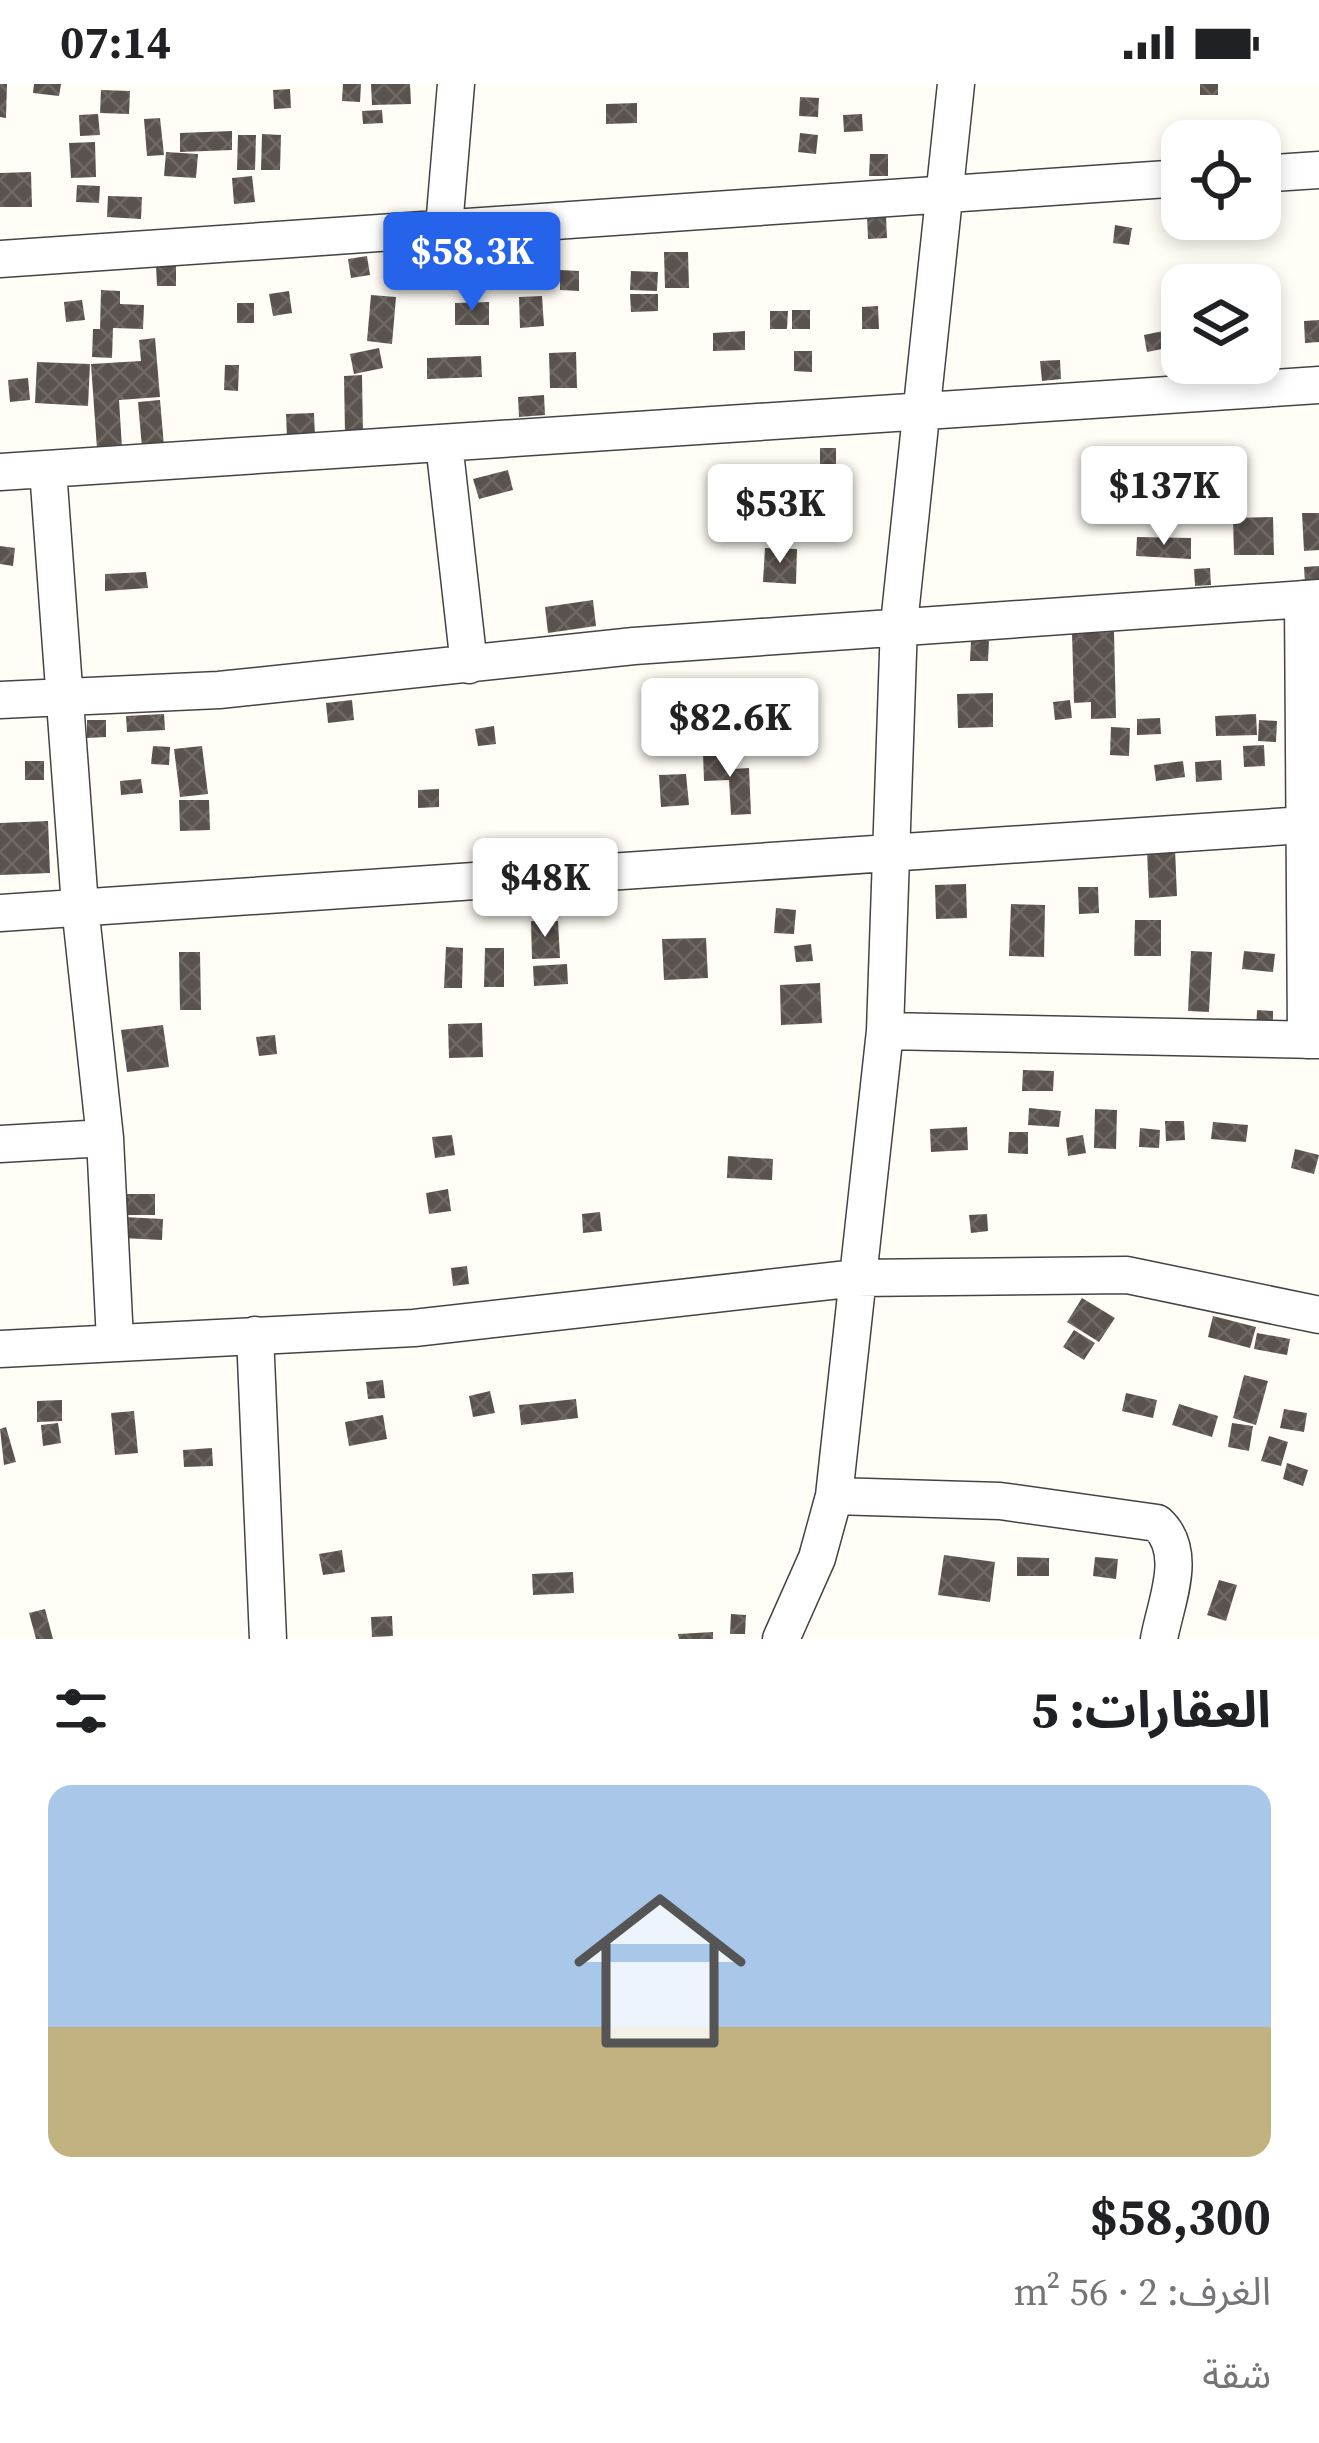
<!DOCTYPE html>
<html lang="ar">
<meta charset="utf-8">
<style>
:root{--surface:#fff;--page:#f6f6f6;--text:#202124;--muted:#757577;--line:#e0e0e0;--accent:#2563eb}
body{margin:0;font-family:"Source Serif 4","Noto Sans Arabic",serif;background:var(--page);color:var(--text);direction:rtl;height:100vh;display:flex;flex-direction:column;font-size:45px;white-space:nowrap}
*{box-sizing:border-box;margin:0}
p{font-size:39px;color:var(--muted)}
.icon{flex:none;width:66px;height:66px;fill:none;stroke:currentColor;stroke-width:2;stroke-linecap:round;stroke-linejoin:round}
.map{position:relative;height:1555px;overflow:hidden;direction:ltr}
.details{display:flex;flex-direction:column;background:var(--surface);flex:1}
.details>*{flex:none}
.tools{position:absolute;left:1161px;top:36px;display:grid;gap:24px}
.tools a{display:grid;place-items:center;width:120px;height:120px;border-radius:24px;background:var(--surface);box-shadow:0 6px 18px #0003;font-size:60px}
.price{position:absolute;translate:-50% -102px;padding:0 27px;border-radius:12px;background:#fff;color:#222;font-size:39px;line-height:78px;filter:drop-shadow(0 3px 6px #0008)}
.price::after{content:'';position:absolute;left:50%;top:72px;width:36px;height:27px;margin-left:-18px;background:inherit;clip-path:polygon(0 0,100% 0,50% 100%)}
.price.current{background:var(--accent);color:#fff}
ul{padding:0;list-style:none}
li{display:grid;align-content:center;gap:24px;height:636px;padding:0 48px}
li+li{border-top:3px solid var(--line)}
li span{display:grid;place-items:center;height:372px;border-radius:24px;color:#555}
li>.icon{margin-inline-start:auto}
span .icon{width:216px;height:216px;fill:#fffc;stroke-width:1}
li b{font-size:51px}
h2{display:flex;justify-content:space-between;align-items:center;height:144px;padding:0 48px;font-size:51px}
.status{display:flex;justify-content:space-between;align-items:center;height:84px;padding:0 60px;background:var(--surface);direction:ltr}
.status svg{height:33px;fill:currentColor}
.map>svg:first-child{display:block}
.building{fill:url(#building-cross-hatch)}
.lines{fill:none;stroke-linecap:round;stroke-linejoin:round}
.minor-casing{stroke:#444;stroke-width:39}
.minor{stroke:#fff;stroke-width:36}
</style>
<div class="status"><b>07:14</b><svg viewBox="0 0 49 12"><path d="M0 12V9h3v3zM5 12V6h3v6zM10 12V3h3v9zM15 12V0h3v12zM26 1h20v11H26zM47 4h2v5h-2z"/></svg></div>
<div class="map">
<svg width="1319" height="1555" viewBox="0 0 1319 1555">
<defs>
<pattern id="building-cross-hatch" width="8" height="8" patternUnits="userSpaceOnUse" patternTransform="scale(3)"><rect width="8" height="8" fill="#5a524d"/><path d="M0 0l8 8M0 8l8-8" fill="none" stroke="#6d6662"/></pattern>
</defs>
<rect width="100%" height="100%" fill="#fffdf5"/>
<!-- building -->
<path class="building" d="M0,0H7L6,34L0,33Z
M34,0H61L59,12L33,9Z
M343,0H361L360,18L342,17Z
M371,0H410L411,20L372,21Z
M1200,0H1218V11H1200Z
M290,5L291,24L274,25L273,6Z
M101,6L130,7L129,30L100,29Z
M800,13L819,14L818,33L799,32Z
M637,19V39L606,40V20Z
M382,26L383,39L363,40L362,27Z
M98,30L100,51L80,52L79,31Z
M862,30L863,47L844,48L843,31Z
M160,34L164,71L147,72L144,35Z
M232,47V66L180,68V49Z
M800,49L818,51L816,70L798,68Z
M262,50L281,51L280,86H261Z
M238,51H256L255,86H237Z
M95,58L96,93L71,94L69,59Z
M166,68L198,70L196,94L164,92Z
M870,70H888V92H869Z
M31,88L32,123H0V89Z
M252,92L255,118L234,120L232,94Z
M77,101L100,102L99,119L76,118Z
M108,112L142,113L141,135L107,133Z
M867,132H886L887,154L868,155Z
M1115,141L1132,144L1129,161L1113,159Z
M664,168H688L689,204H665Z
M367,172L370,191L351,194L348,175Z
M156,181H176V202H157Z
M560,186L579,187V207L560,206Z
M631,187L658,188L657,207L630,206Z
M101,206L120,207V220L144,221L143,245L113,244L112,274L92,273L93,245H100Z
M289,207L292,229L273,232L269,210Z
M630,210H658V227L631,228Z
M371,211L396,213L392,260L367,257Z
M542,212L544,242L520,244L519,213Z
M82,216L85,236L66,238L64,218Z
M489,218V241H455V219Z
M237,219H254V239H237Z
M878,222L879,245H862V223Z
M792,226H810V245H792Z
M770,227H788L787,245H770Z
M1319,236V258L1305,259L1304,237Z
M745,247V266L713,267V249Z
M1163,247L1167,264L1147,268L1144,251Z
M155,254L160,313L119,316L122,364L97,365L91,280L141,277L139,256Z
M379,264L383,284L354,290L350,270Z
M794,267H812V288L794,287Z
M576,268L577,304H550L549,269Z
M481,272L482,293L427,295V274Z
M1060,276L1061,295L1042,297L1040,277Z
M37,278L90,280L88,322L35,319Z
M225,281H239L238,307L224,306Z
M362,291L363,350H345L344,292Z
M28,294L30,316L10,318L8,296Z
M544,311L545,331L519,333L518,313Z
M160,316L164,362L142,364L138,318Z
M314,329L315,353H287L286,330Z
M820,364H836V383H820Z
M508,386L513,406L479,415L473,395Z
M1164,393L1165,417L1131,418L1130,395Z
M1302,429H1319V466L1304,467Z
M1273,433L1274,471H1234L1233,434Z
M1137,453L1191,454V475L1136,472Z
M0,462L15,464L13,482L0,480Z
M765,464L797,465L796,500L763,498Z
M1319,482V498L1305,499L1304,483Z
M1210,484L1211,501L1195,502L1194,485Z
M146,488L148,504L105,507V490Z
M593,516L596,542L548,549L545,523Z
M1114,548L1116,634L1091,635V618L1074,619L1072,549Z
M971,557H989L988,577H970Z
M993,609V643L958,644L957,610Z
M352,616L354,636L328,639L326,619Z
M1070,616L1072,634L1055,636L1053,618Z
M164,630L165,646L127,648L126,632Z
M1256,630L1257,651L1216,652L1215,632Z
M1160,634L1161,650L1137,651V635Z
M87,636H106V653L87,654Z
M1259,636L1277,637L1276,658L1258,657Z
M786,638L809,640L807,658L785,656Z
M494,642L496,660L478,662L475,645Z
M1111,643L1130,644L1129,672L1110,671Z
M1264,661L1265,682L1244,683L1243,662Z
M153,662L170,663L169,681L151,680Z
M202,662L208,710L180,713L174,665Z
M732,668V685L749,684L751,730L731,731L729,696L704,697L703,669Z
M1221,676L1222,696L1196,698L1195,678Z
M25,677H44V696H25Z
M1183,677L1185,693L1156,697L1154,681Z
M686,690L689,721L661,723L659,691Z
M141,695L143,709L121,711L120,697Z
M439,705V723L418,724V706Z
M179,716H209L210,746L180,747Z
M48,737L50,789L0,791V739Z
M1175,765L1177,812L1149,814L1147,766Z
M966,800L967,834L936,835L935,801Z
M1078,803H1098L1099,829L1079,830Z
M1011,820L1045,821L1044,873L1009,872Z
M776,824L796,826L794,850L774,849Z
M1135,836H1161V872H1134Z
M531,837H558L560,874L532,875Z
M706,854L708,894L664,896L662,855Z
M811,860L813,877L796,878L794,862Z
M446,863L463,864L462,904H444Z
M485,864H504V903H484Z
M1191,867L1212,868L1209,928L1188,927Z
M1244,867L1275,870L1273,888L1242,885Z
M179,868H200L201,926H180Z
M567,880L568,900L534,902L533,882Z
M820,899L822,939L781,941L780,901Z
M1257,926L1273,927V948H1256Z
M482,939L483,973L449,974L448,940Z
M163,941L169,983L127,988L121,946Z
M275,951L277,970L259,972L256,953Z
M1023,986L1054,987L1053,1007H1022Z
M1029,1024L1061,1027L1059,1043L1028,1041Z
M1095,1025L1117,1026L1116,1065L1094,1064Z
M1165,1037H1184L1185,1056L1166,1057Z
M1213,1038L1248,1041L1246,1058L1211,1055Z
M967,1043L968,1066L931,1068L930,1045Z
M1140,1044L1160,1046L1159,1064L1139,1063Z
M1009,1048H1028V1070L1008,1069Z
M452,1051L455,1071L435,1074L432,1053Z
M1083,1051L1086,1069L1068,1072L1066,1054Z
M1295,1065L1319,1071L1314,1090L1291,1084Z
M728,1072L773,1075L772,1096L727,1094Z
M448,1105L451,1127L429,1130L426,1109Z
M123,1110H155V1131H123Z
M600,1128L602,1147L583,1149L582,1130Z
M987,1130L988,1147L971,1149L969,1131Z
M123,1133L163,1135L162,1156L122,1154Z
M467,1182L469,1200L453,1202L451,1184Z
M1082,1214L1115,1234L1099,1258L1067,1238Z
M1213,1232L1256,1243L1250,1264L1208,1253Z
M1074,1246L1095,1259L1084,1276L1063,1263Z
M1257,1249L1290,1255L1287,1271L1254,1265Z
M1244,1291L1268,1297L1256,1341L1233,1334Z
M383,1296L385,1314L368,1315L366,1298Z
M490,1307L495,1329L473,1333L469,1312Z
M1126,1309L1157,1316L1153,1334L1122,1327Z
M576,1315L578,1334L521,1341L519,1321Z
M62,1316V1337L37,1338V1317Z
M1179,1320L1218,1332L1212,1353L1172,1341Z
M1284,1325L1307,1329L1304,1348L1280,1344Z
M134,1327L138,1369L115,1371L111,1329Z
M383,1331L387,1355L349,1362L345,1338Z
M58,1339L61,1359L43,1362L41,1341Z
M1232,1339L1253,1342L1249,1367L1228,1363Z
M6,1343L16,1378L4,1381L0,1345Z
M1269,1352L1288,1358L1281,1382L1261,1377Z
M212,1364L213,1382L184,1383L183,1366Z
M1287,1379L1308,1386L1303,1402L1283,1395Z
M342,1466L345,1488L323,1491L319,1470Z
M944,1471L995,1478L990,1518L938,1511Z
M1017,1473L1049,1474V1492H1017Z
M1095,1473L1118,1475L1116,1495L1093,1492Z
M573,1488L574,1509L533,1511L532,1490Z
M1219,1496L1237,1501L1226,1537L1207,1531Z
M45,1525L53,1555H36L29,1529Z
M731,1530L746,1531L745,1550H730Z
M392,1532L393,1552L372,1553L371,1533Z
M713,1548V1555H679L678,1550Z"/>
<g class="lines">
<defs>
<path id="minor" d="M1260,90L1319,86
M444,143L456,0
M0,175L1182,94
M444,359L469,581
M48,386L80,822L105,1054L115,1257
M0,388L1319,301
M1303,515L1306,956
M0,616L219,606L634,562L1319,514
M0,829L1319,740
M885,947L1319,956
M0,1060L105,1054
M255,1251L268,1555
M0,1265L414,1244L857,1194L1127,1191L1319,1231
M834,1412L1000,1417L1157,1439C1189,1468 1166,1517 1159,1555
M781,1555L817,1474L834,1412L885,947L899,540L956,0"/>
</defs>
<!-- minor casing -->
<use href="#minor" class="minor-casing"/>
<!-- minor -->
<use href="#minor" class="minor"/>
</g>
</svg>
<div class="tools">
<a><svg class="icon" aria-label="locate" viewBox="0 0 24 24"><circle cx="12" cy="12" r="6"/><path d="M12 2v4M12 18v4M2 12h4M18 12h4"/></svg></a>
<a><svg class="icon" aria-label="layers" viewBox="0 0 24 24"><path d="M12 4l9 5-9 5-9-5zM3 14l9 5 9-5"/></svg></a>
</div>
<b class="price current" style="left:472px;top:230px">$58.3K</b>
<b class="price" style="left:1164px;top:464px">$137K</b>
<b class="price" style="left:780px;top:482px">$53K</b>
<b class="price" style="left:730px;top:696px">$82.6K</b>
<b class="price" style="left:545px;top:856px">$48K</b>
</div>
<section class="details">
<h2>العقارات: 5<svg class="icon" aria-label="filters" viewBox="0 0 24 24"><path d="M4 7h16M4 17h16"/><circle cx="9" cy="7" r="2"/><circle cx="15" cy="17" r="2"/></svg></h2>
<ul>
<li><span style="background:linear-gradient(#a9c7e8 65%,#c2b280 0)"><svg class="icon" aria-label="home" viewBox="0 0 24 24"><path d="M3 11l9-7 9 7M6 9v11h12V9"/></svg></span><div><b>$58,300</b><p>الغرف: 2 · 56 m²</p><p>شقة</p></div></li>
</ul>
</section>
